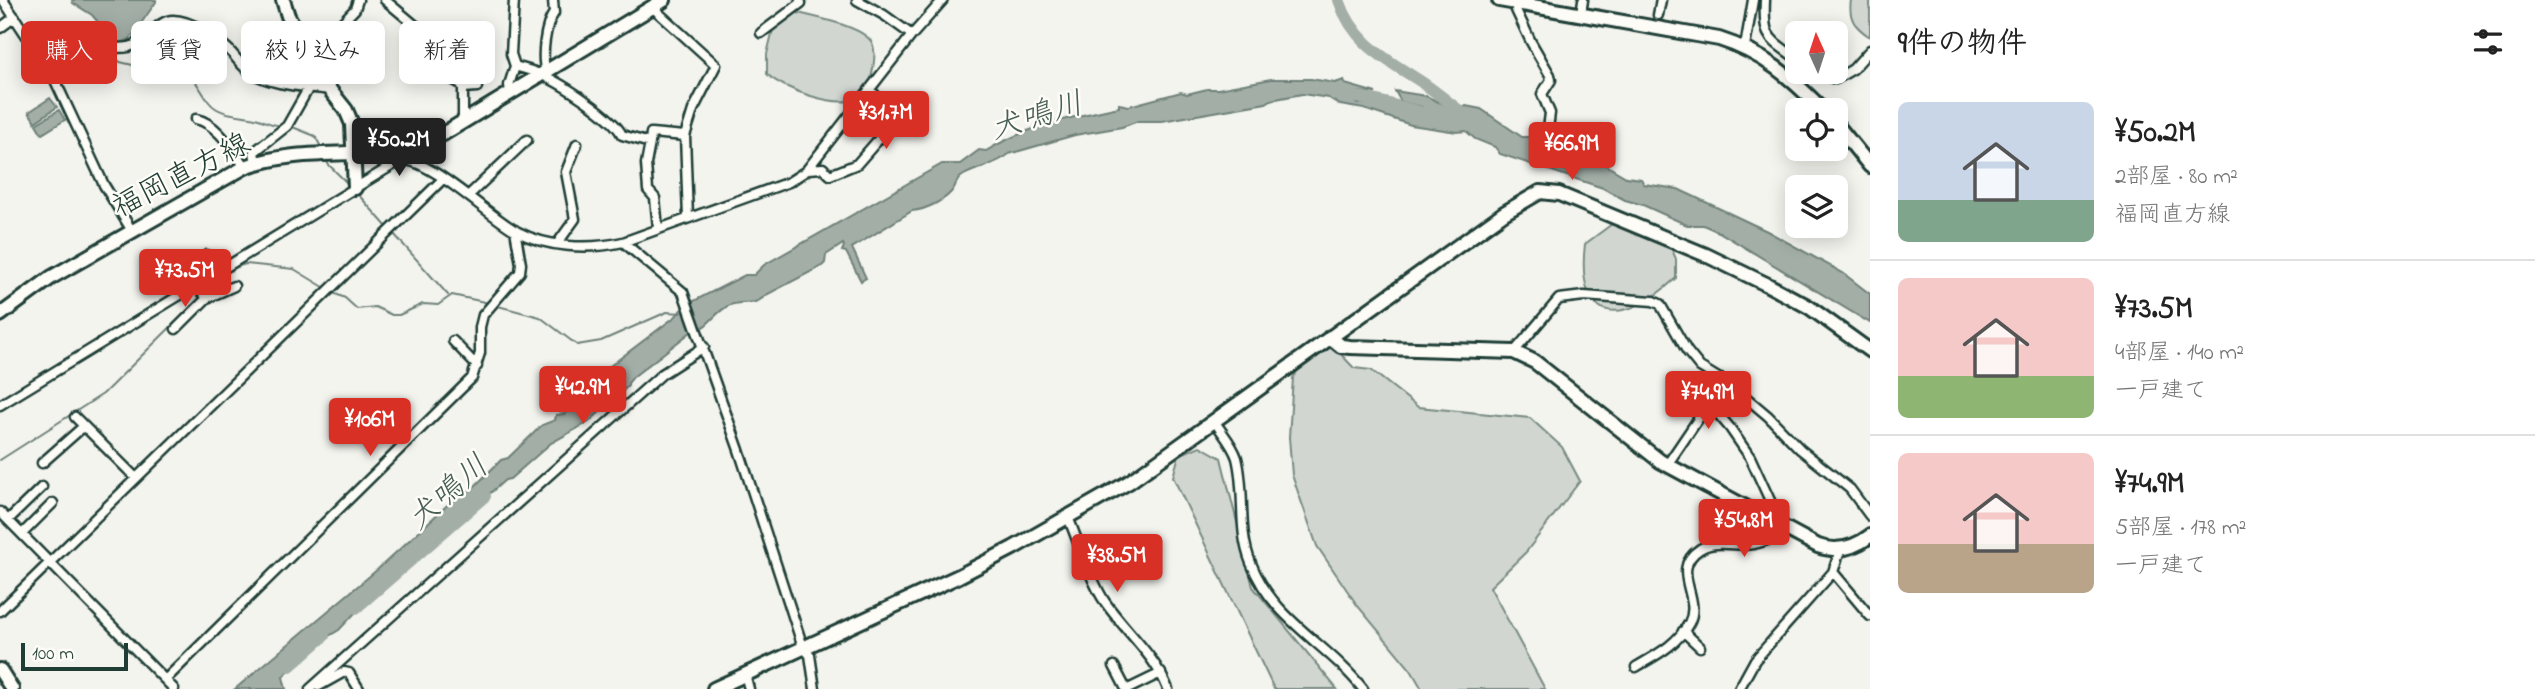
<!DOCTYPE html>
<html lang="ja">
<meta charset="utf-8">
<style>
:root{--surface:#fff;--page:#f6f6f6;--text:#222;--muted:#767676;--line:#e0e0e0;--accent:#d93025}
body{margin:0;font-family:"Indie Flower","Klee One",sans-serif;background:var(--page);color:var(--text);height:100vh;display:flex;flex-direction:column;font-size:26px;white-space:nowrap}
*{box-sizing:border-box;margin:0}
p{font-size:23px;color:var(--muted)}
.icon{flex:none;width:38px;height:38px;fill:none;stroke:currentColor;stroke-width:2;stroke-linecap:round;stroke-linejoin:round}
.map{position:relative;flex:1;overflow:hidden}
.details{display:flex;flex-direction:column;background:var(--surface);width:665px}
.details>*{flex:none}
.banner{position:absolute;left:21px;top:21px;width:665px;height:63px;display:flex;gap:14px}
.needle{width:46px;rotate:357deg}
.controls{position:absolute;left:1785px;top:21px;display:grid;gap:14px}
.controls a{display:grid;place-items:center;width:63px;height:63px;border-radius:10px;background:var(--surface);box-shadow:0 4px 18px #0003;font-size:35px}
.scale{position:absolute;left:21px;bottom:18px;width:107px;box-sizing:border-box;padding-left:7px;border:4px solid #1f3d34;border-top:0;font-size:19px;line-height:24px;white-space:nowrap;color:#1f3d34;-webkit-text-stroke:5px #fdfcf7;paint-order:stroke}
.price{position:absolute;translate:-50% -60px;padding:0 16px;border-radius:7px;background:var(--accent);color:#fff;font-size:23px;line-height:46px;filter:drop-shadow(0 2px 4px #0008)}
.price::after{content:'';position:absolute;left:50%;top:42px;width:21px;height:16px;margin-left:-10px;background:inherit;clip-path:polygon(0 0,100% 0,50% 100%)}
.price.current{background:#222;color:#fff}
ul{padding:0;list-style:none}
li{display:flex;align-items:center;gap:21px;height:175px;padding:0 28px}
li+li{border-top:2px solid var(--line)}
li span{display:grid;place-items:center;flex:none;width:196px;height:140px;border-radius:10px;color:#555}
li>.icon{margin-inline-start:auto}
span .icon{width:84px;height:84px;fill:#fffc;stroke-width:1}
li b{font-size:30px}
h2{display:flex;justify-content:space-between;align-items:center;height:84px;padding:0 28px;font-size:30px}
.tag{padding:0 24px;border-radius:10px;background:var(--surface);box-shadow:0 4px 18px #0003;font-size:24px;line-height:63px}
.tag.current{background:var(--accent);color:#fff}
main{display:flex;flex:1;min-height:0}
.map>svg:first-child{display:block}
.green{fill:#d1d6d1;stroke:#788a82;stroke-width:2}
.water{fill:#a3aea7;stroke:#6e8179;stroke-width:2}
.lines{fill:none;stroke-linecap:round;stroke-linejoin:round}
.stream{stroke:#6e8179;stroke-width:2}
.river{stroke:#a3aea7;stroke-width:12}
.street-casing{stroke:#1f3d34;stroke-width:13}
.secondary-casing{stroke:#1f3d34;stroke-width:18}
.primary-casing{stroke:#1f3d34;stroke-width:18}
.street{stroke:#fdfcf7;stroke-width:8}
.secondary{stroke:#fdfcf7;stroke-width:12}
.primary{stroke:#fdfcf7;stroke-width:12}
.labels{text-anchor:middle;dominant-baseline:central;stroke-width:5;stroke-linejoin:round;paint-order:stroke}
.street-label{font-size:30px;fill:#1f3d34;stroke:#fdfcf7}
.water-label{font-size:32px;font-style:italic;fill:#475f56;stroke:#fdfcf7}
</style>
<main>
<div class="map">
<svg width="1870" height="689" viewBox="0 0 1870 689">
<rect width="100%" height="100%" fill="#f4f4ef"/>
<filter id="ink" filterUnits="userSpaceOnUse"><feTurbulence type="fractalNoise" baseFrequency=".0143" numOctaves="2"/><feDisplacementMap in="SourceGraphic" scale="14" xChannelSelector="R" yChannelSelector="G"/><feConvolveMatrix kernelMatrix="1 2 1 2 8 2 1 2 1" color-interpolation-filters="sRGB"/></filter>
<g filter="url(#ink)">
<!-- green -->
<path class="green" d="M1851,0H1870V37C1855,27 1848,19 1851,0Z
M794,12C812,17 867,26 873,45C877,57 871,77 869,89C865,92 860,97 855,99C835,108 782,89 767,74V54L775,21Z
M1612,224H1628L1670,245L1676,259V278C1626,325 1575,328 1585,244Z
M1333,346L1354,368L1371,370L1418,407L1530,418L1562,447L1580,481L1526,552L1490,587L1545,689H1422L1411,670L1357,605L1317,546L1292,475L1289,437L1293,378L1304,360Z
M1200,446L1221,458L1253,587L1337,689H1274L1173,477L1179,455Z"/>
<!-- water -->
<path class="water" d="M72,0H156V2L130,39L119,44L115,42L92,15L73,3Z
M1271,79H1311L1335,83L1344,80L1345,84L1376,93L1349,92L1351,100L1358,104C1372,100 1408,109 1422,114V107L1401,102L1395,91L1426,96L1449,107L1466,106L1481,109L1522,137H1537L1592,157L1626,177L1641,179L1644,184L1678,189L1767,231L1843,273L1870,294V323L1719,232L1703,225H1687L1643,205L1625,200L1603,188L1500,154L1495,147L1475,139L1466,131L1457,132L1411,125L1364,109L1340,105L1329,98L1302,94L1271,100L1266,103L1162,121H1138L1122,127L1075,135L1009,154C996,165 978,167 964,175C957,179 957,182 954,188C948,199 926,210 912,211L852,248L866,278L861,281L846,252L842,251L844,246L843,244L826,255L825,263L822,266L766,295C754,308 742,299 728,306C713,314 708,329 691,332L633,377L628,383V386L589,422L551,443L510,479L505,480L479,503L452,520L389,577L339,630L307,649L283,677L286,689H235L378,569L456,497L473,488L501,460L508,458L542,425L555,420L556,415L565,414C570,398 587,394 593,379L676,316L684,306L745,275H754L764,265L942,164H960L979,150L986,151C1027,126 1072,117 1119,107V104L1129,106L1181,92L1187,94L1207,89H1218Z
M50,98L57,107L35,122L29,112Z
M59,110L65,120L42,134L36,124Z"/>
<g class="lines">
<!-- stream -->
<path class="stream" d="M102,26L99,28L103,42
M108,50L120,62L166,73L186,72C197,80 201,92 209,102C220,116 240,114 255,118C265,120 271,126 281,125
M290,126L315,136L321,147
M326,159L328,164L350,186
M356,192L387,227
M394,234L448,295
M207,291C218,281 231,267 246,264L294,269L327,289
M331,292L345,298L357,309L375,307L392,315H399L423,304L438,305L452,295L489,303
M494,305L540,317L577,345L601,341L667,312L681,313
M0,460L103,394L201,297"/>
<!-- river -->
<path class="river" d="M1339,0C1354,45 1387,59 1423,83C1439,94 1453,106 1468,117
M1334,94L1370,99L1435,116
M356,608L485,496
M290,666L324,636"/>
<defs>
<path id="street" d="M3,0L53,76L104,185L132,231
M385,0L422,31L474,38
M857,0L884,15L912,35
M1765,0C1763,39 1768,37 1797,59
M1519,3L1516,10L1531,42L1550,75L1551,80L1542,94L1550,113L1548,129
M652,7L716,65L693,110L685,136
M1581,14L1583,0
M1658,15L1661,0
M0,28L15,17
M761,33L801,3L800,0
M1745,47L1753,0
M312,58L323,53L333,32L355,9L358,0
M515,66C524,69 534,71 542,75C561,83 614,117 622,135L650,143L646,164L648,190L655,198L658,228
M546,72C541,57 545,25 554,13L553,0
M1813,72L1836,79L1853,69L1870,50
M443,74L461,84L463,88V122
M53,76C68,62 80,47 102,47C112,47 119,49 129,47C148,42 157,20 173,20C192,20 216,38 229,50C237,58 242,68 252,73C274,86 305,86 330,90
M463,88L477,87
M510,94L509,85L515,66L511,54L514,0
M196,119C217,123 233,151 245,167
M650,143L651,133L685,136L688,218
M256,163L254,152L287,126L316,75L320,72
M808,169L823,168L830,175L857,164L898,117L870,90
M468,196L527,140
M623,242L683,292L739,450L803,647L810,655L815,689
M557,244L575,219L566,172L577,144
M168,279L207,255L217,272
M196,285L207,298L234,286
M176,329L207,298
M453,341L477,366
M1514,352L1559,299L1584,296L1653,301L1660,304L1687,351L1700,367L1736,389L1768,416L1800,449L1850,489L1870,516
M1709,403L1730,428L1750,457L1772,505L1769,521
M0,405L401,160C428,157 490,217 516,231C548,248 588,250 623,242L789,182L806,171L912,35L943,0
M75,417L136,478
M1215,422C1222,433 1233,445 1237,458C1246,493 1237,529 1251,563C1273,620 1327,643 1363,689
M42,463L84,426
M1667,465L1709,403L1721,379
M0,512L174,689
M1068,517C1078,541 1091,582 1105,602C1126,632 1154,654 1168,689
M8,520L42,487
M22,534L53,503
M1840,550L1833,572L1870,616
M0,611L443,179
M1683,631L1700,647
M1114,666L1126,689
M1636,667C1656,655 1677,645 1689,623C1703,597 1668,570 1700,549C1716,539 1736,547 1753,544C1766,542 1777,536 1789,531
M745,674L749,689
M166,679L472,378L480,353V327L483,315L520,272L521,264L515,230
M319,686L344,672L349,673L359,689
M310,689L662,374L704,347
M1128,689L1161,673
M1739,689L1755,660L1833,572"/>
<path id="secondary" d="M283,0L288,16L330,90L346,110L352,124L355,188
M1330,337L1341,346L1350,347L1514,352L1535,362L1660,461L1818,546C1837,553 1854,548 1870,536
M714,689L959,576L1013,548L1129,482L1504,213L1540,192L1559,194L1706,255L1768,285L1809,307L1870,351"/>
<path id="primary" d="M1499,0L1719,39C1764,53 1790,77 1823,110
M1836,124L1870,166
M0,315L52,277L245,167C295,148 350,158 402,148C416,145 430,139 443,134L664,0
M0,670L12,689"/>
</defs>
<!-- street casing -->
<use href="#street" class="street-casing"/>
<!-- secondary casing -->
<use href="#secondary" class="secondary-casing"/>
<!-- primary casing -->
<use href="#primary" class="primary-casing"/>
<!-- street -->
<use href="#street" class="street"/>
<!-- secondary -->
<use href="#secondary" class="secondary"/>
<!-- primary -->
<use href="#primary" class="primary"/>
</g>
</g>
<g class="labels">
<!-- street labels -->
<g class="street-label">
<text transform="translate(182 177) rotate(-27)">福岡直方線</text>
</g>
<!-- water labels -->
<g class="water-label">
<text transform="translate(1037 118) rotate(-17)">犬鳴川</text>
<text transform="translate(449 494) rotate(-41)">犬鳴川</text>
</g>
</g>
</svg>
<div class="controls">
<a><svg class="needle" viewBox="-14 -14 28 28"><path d="M0-13l5 13h-10z" fill="#e53935"/><path d="M0 13l5-13h-10z" fill="#767676"/></svg></a>
<a><svg class="icon" aria-label="locate" viewBox="0 0 24 24"><circle cx="12" cy="12" r="6"/><path d="M12 2v4M12 18v4M2 12h4M18 12h4"/></svg></a>
<a><svg class="icon" aria-label="layers" viewBox="0 0 24 24"><path d="M12 4l9 5-9 5-9-5zM3 14l9 5 9-5"/></svg></a>
</div>
<div class="scale">100 m</div>
<b class="price" style="left:886px;top:151px">¥31.7M</b>
<b class="price current" style="left:399px;top:178px">¥50.2M</b>
<b class="price" style="left:1572px;top:182px">¥66.9M</b>
<b class="price" style="left:185px;top:309px">¥73.5M</b>
<b class="price" style="left:583px;top:426px">¥42.9M</b>
<b class="price" style="left:1708px;top:431px">¥74.9M</b>
<b class="price" style="left:370px;top:458px">¥106M</b>
<b class="price" style="left:1744px;top:559px">¥54.8M</b>
<b class="price" style="left:1117px;top:594px">¥38.5M</b>
<div class="banner">
<a class="tag current">購入</a>
<a class="tag">賃貸</a>
<a class="tag">絞り込み</a>
<a class="tag">新着</a>
</div>
</div>
<section class="details">
<h2>9件の物件<svg class="icon" aria-label="filters" viewBox="0 0 24 24"><path d="M4 7h16M4 17h16"/><circle cx="9" cy="7" r="2"/><circle cx="15" cy="17" r="2"/></svg></h2>
<ul>
<li><span style="background:linear-gradient(#c9d6e8 70%,#7fa58c 0)"><svg class="icon" aria-label="home" viewBox="0 0 24 24"><path d="M3 11l9-7 9 7M6 9v11h12V9"/></svg></span><div><b>¥50.2M</b><p>2部屋 · 80 m²</p><p>福岡直方線</p></div></li>
<li><span style="background:linear-gradient(#f6c9c9 70%,#8fb573 0)"><svg class="icon" aria-label="home" viewBox="0 0 24 24"><path d="M3 11l9-7 9 7M6 9v11h12V9"/></svg></span><div><b>¥73.5M</b><p>4部屋 · 140 m²</p><p>一戸建て</p></div></li>
<li><span style="background:linear-gradient(#f6c9c9 65%,#b9a48a 0)"><svg class="icon" aria-label="home" viewBox="0 0 24 24"><path d="M3 11l9-7 9 7M6 9v11h12V9"/></svg></span><div><b>¥74.9M</b><p>5部屋 · 178 m²</p><p>一戸建て</p></div></li>
</ul>
</section>
</main>
